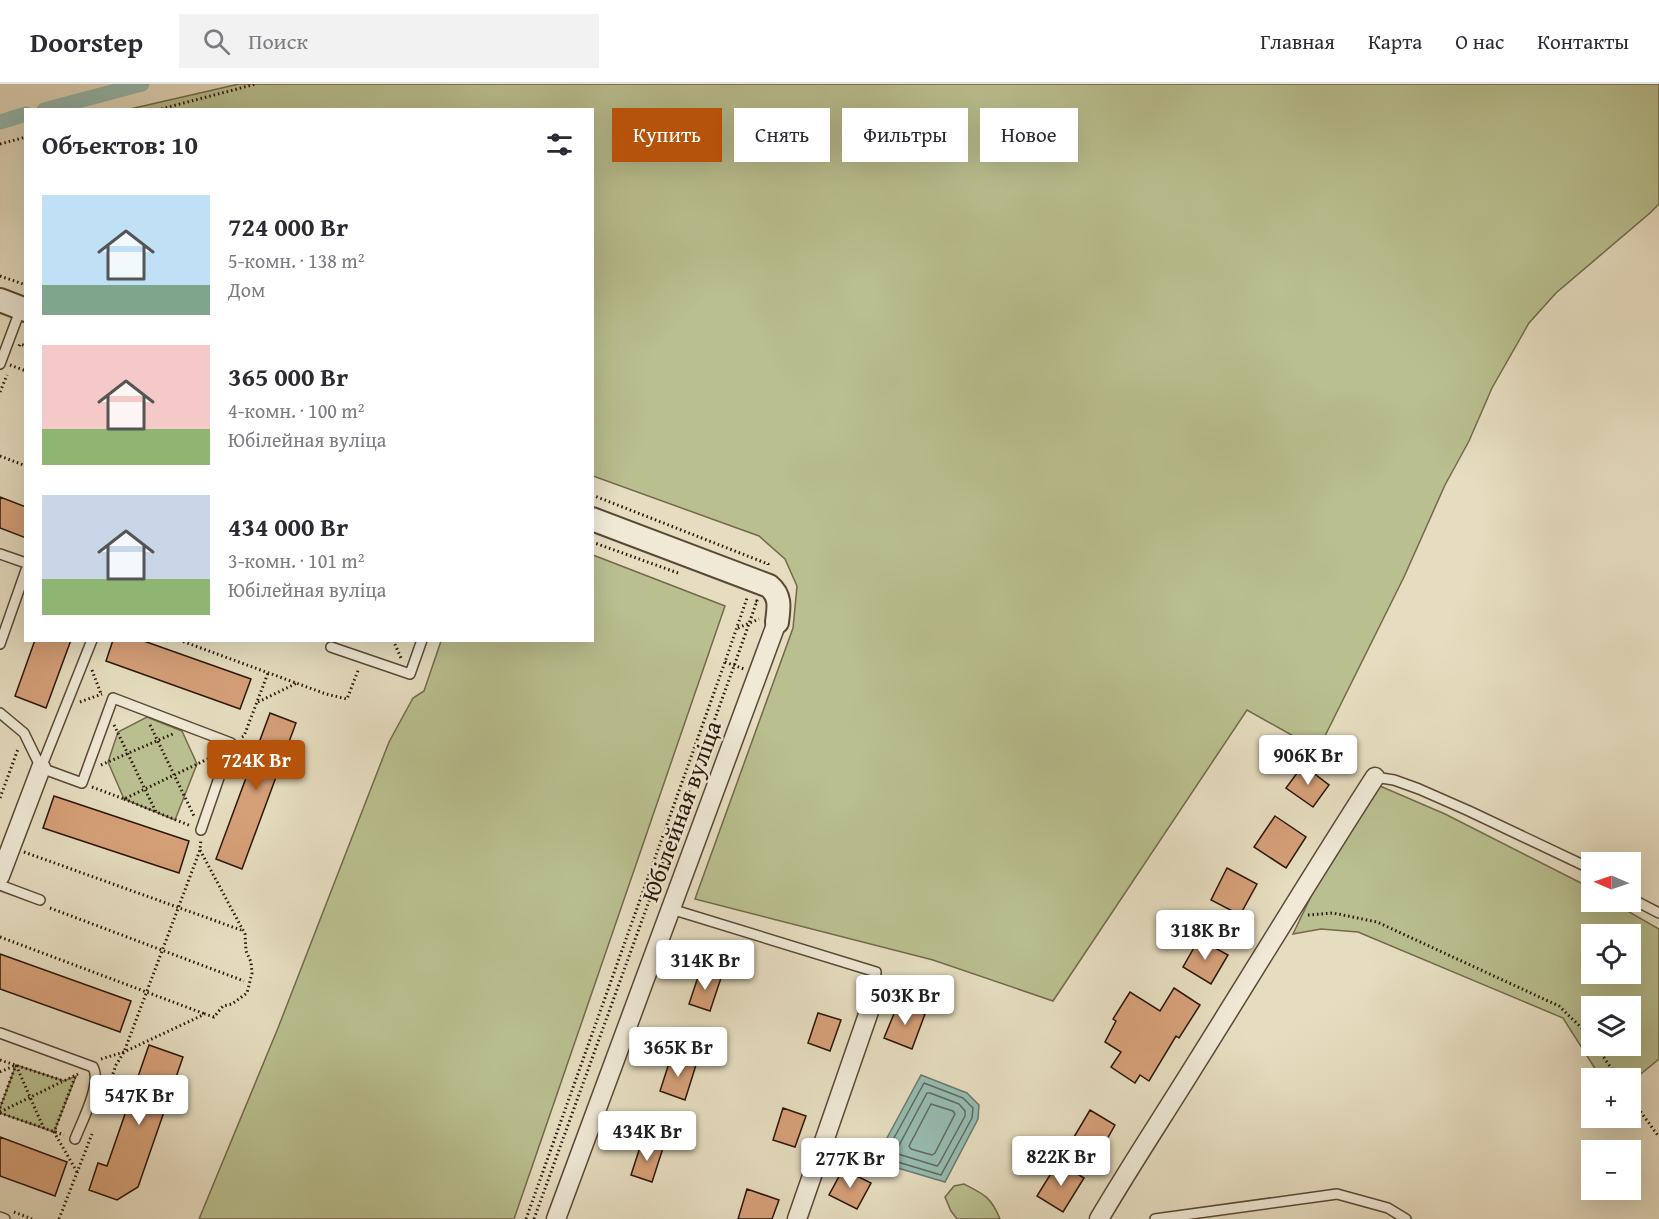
<!DOCTYPE html>
<html lang="ru">
<meta charset="utf-8">
<style>
:root{--surface:#fff;--page:#f2f2f3;--text:#2b2b33;--muted:#7c7c81;--line:#e1e1e2;--accent:#b45309}
body{margin:0;font-family:"Gentium Book Plus",serif;background:var(--page);color:var(--text);height:100vh;display:flex;flex-direction:column;font-size:22px;white-space:nowrap}
*{box-sizing:border-box;margin:0}
p{font-size:20px;color:var(--muted)}
.icon{flex:none;width:33px;height:33px;fill:none;stroke:currentColor;stroke-width:2;stroke-linecap:round;stroke-linejoin:round}
.map{position:relative;flex:1;overflow:hidden}
.sheet{position:absolute;left:24px;top:24px;width:570px;height:534px;display:flex;flex-direction:column;background:var(--surface);border-radius:0px;box-shadow:0 6px 24px #0002}
.sheet>*{flex:none}
.hud{position:absolute;left:612px;top:24px;width:570px;height:54px;display:flex;gap:12px}
.needle{width:39px;rotate:272deg}
.tools{position:absolute;left:1581px;top:768px;display:grid;gap:12px}
.tools a{display:grid;place-items:center;width:60px;height:60px;border-radius:0px;background:var(--surface);box-shadow:0 6px 24px #0002;font-size:30px}
.price{position:absolute;translate:-50% -51px;padding:0 14px;border-radius:6px;background:#fff;color:#222;font-size:20px;line-height:39px;filter:drop-shadow(0 2px 3px #0008)}
.price::after{content:'';position:absolute;left:50%;top:36px;width:18px;height:14px;margin-left:-9px;background:inherit;clip-path:polygon(0 0,100% 0,50% 100%)}
.price.active{background:var(--accent);color:#fff}
ul{padding:0;list-style:none}
li{display:flex;align-items:center;gap:18px;height:150px;padding:0 18px}
li span{display:grid;place-items:center;flex:none;width:168px;height:120px;border-radius:0px;color:#555}
li>.icon{margin-inline-start:auto}
span .icon{width:72px;height:72px;fill:#fffc;stroke-width:1}
li b{font-size:26px}
h2{display:flex;justify-content:space-between;align-items:center;height:72px;padding:0 18px;font-size:26px}
.tag{padding:0 21px;border-radius:0px;background:var(--surface);box-shadow:0 6px 24px #0002;font-size:21px;line-height:54px}
.tag.active{background:var(--accent);color:#fff}
header{display:flex;align-items:center;gap:36px;box-sizing:border-box;height:84px;padding:0 30px;background:var(--surface);border-bottom:2px solid var(--line)}
header strong{font-size:28px}
nav{display:flex;gap:33px;margin-inline-start:auto;font-size:21px}
.search{width:420px;height:54px;background:var(--page);display:flex;align-items:center;gap:15px;box-sizing:border-box;padding:0 21px;border-radius:0px;color:var(--muted);font-size:22px}
.map>svg:first-child{display:block}
.green{fill:#b9bf8f;stroke:#726a4b;stroke-width:1.5;fill-rule:evenodd}
.water{fill:#96bcb2;stroke:#6b7a6e;stroke-width:1.5}
.lines{fill:none;stroke-linecap:round;stroke-linejoin:round}
.shore{stroke:#60695c;stroke-width:1.5}
.canal{stroke:#96bcb2;stroke-width:15}
.building{fill:#d6a079;stroke:#2b1607;stroke-width:1.5}
.service-casing{stroke:#5a4835;stroke-width:12}
.minor-casing{stroke:#5a4835;stroke-width:21}
.tertiary-casing{stroke:#5a4835;stroke-width:26}
.path{stroke:#2b1607;stroke-width:3;stroke-dasharray:1.5 3;stroke-linecap:butt}
.service{stroke:#efe9d6;stroke-width:9}
.minor{stroke:#efe9d6;stroke-width:18}
.tertiary{stroke:#efe9d6;stroke-width:22}
.labels{text-anchor:middle;dominant-baseline:central;stroke-width:4.5;stroke-linejoin:round;paint-order:stroke}
.street-label{font-size:24px;fill:#2b1607;stroke:#efe9d6}
</style>
<header>
<strong>Doorstep</strong>
<div class="search"><svg class="icon" aria-label="search" viewBox="0 0 24 24"><circle cx="10" cy="10" r="6"/><path d="M15 15l6 6"/></svg>Поиск</div>
<nav><a>Главная</a><a>Карта</a><a>О нас</a><a>Контакты</a></nav>
</header>
<div class="map">
<svg width="1659" height="1135" viewBox="0 0 1659 1135">
<rect width="100%" height="100%" fill="#e6ddc0"/>
<filter id="stains"><feTurbulence type="fractalNoise" baseFrequency=".00333" numOctaves="4"/><feColorMatrix values="0 0 0 0 .2 0 0 0 0 .09 0 0 0 0 .02 0 0 0 .5 -.17"/></filter>
<radialGradient id="worn" r=".72"><stop offset=".6" stop-color="#630" stop-opacity="0"/><stop offset="1" stop-color="#630" stop-opacity=".3"/></radialGradient>
<!-- green -->
<path class="green" d="M239,0H1659V120L1650,129L1556,209L1529,239L1492,304L1469,357L1445,401L1404,493L1318,666L1247,626L1053,917L933,876L695,815L793,544L797,502L785,475L759,452L593,392L592,26L130,25Z
M593,471L725,522L514,1135H199L278,944L389,658L413,614L424,607L441,557L592,556Z
M147,633L182,647L197,680L175,736L124,715L108,678L118,648Z
M1380,702L1445,730L1579,798L1591,806L1592,818H1612L1659,845V975L1631,998L1630,994H1601L1563,934L1358,848L1321,845L1293,850L1314,806ZM1592,850H1630V890H1592ZM1592,922H1630V962H1592Z
M16,981L64,997L76,992L54,1048L0,1029V1024Z
M964,1100C984,1110 991,1113 1000,1135H957L951,1127L945,1113L954,1102Z"/>
<!-- water -->
<path class="water" d="M921,991L967,1009L979,1021L978,1035L945,1098L884,1080L881,1065Z"/>
<g class="lines">
<!-- shore -->
<path class="shore" d="M924,999L963,1014L973,1024L972,1034L941,1091L891,1076L889,1074L888,1065Z
M927,1009H930L959,1020L965,1027V1032L939,1080L937,1082L898,1070L896,1067Z
M931,1020L953,1027L955,1030L935,1069L932,1071L911,1065L909,1062Z"/>
<!-- canal -->
<path class="canal" d="M44,26L142,0
M0,38L26,30"/>
</g>
<!-- building -->
<path class="building" d="M0,413L26,423V454L0,444Z
M35,556H71L46,624L15,612Z
M113,556H141L251,595L240,625L106,577Z
M270,629L296,639L242,785L216,775Z
M1303,681L1329,701L1313,723L1286,704Z
M54,712L189,757L179,789L43,744Z
M1275,732L1306,753L1286,784L1254,763Z
M1227,784L1257,800L1240,831L1211,816Z
M1199,855L1228,871L1211,900L1183,883Z
M0,870L131,917L120,948L0,905Z
M700,887L721,894L710,927L689,920Z
M1174,904L1200,921L1179,954L1176,952L1149,997L1140,991L1135,999L1111,983L1121,968L1105,958L1116,937L1113,935L1130,908L1160,927Z
M898,920L925,930L912,965L884,954Z
M818,929L841,936L830,967L808,959Z
M149,961L183,973L138,1103L117,1116L89,1106L98,1079L107,1082Z
M671,973L696,981L685,1016L660,1007Z
M783,1024L806,1032L795,1063L773,1056Z
M1090,1026L1115,1041L1097,1073L1071,1058Z
M0,1053L67,1078L55,1112L0,1092Z
M642,1057L663,1064L652,1098L631,1091Z
M1058,1078L1084,1094L1063,1128L1037,1112Z
M843,1085L871,1099L857,1125L829,1111Z
M747,1105L779,1116L772,1135H738Z"/>
<g class="lines">
<defs>
<path id="service" d="M0,280L21,224
M0,470L26,479
M0,560L26,486
M331,563L410,590L422,556
M0,629L24,649L41,684L82,699L113,614L231,659L201,746
M41,684L92,556
M1375,693L1394,696L1419,705L1469,727L1583,781L1592,787
M0,801L40,816
M1630,814L1659,829
M671,825L876,888L873,916
M0,949L93,983C102,1000 82,1037 75,1055
M0,1133L5,1135
M1155,1135L1337,1110L1388,1124L1406,1135"/>
<path id="minor" d="M0,792L41,684
M556,1135L777,538
M797,1135L873,916
M1099,1135C1129,1084 1162,1034 1193,984C1254,887 1313,789 1375,693"/>
<path id="tertiary" d="M0,216L26,226
M592,435L769,502C781,512 779,523 777,538"/>
</defs>
<!-- service casing -->
<use href="#service" class="service-casing"/>
<!-- minor casing -->
<use href="#minor" class="minor-casing"/>
<!-- tertiary casing -->
<use href="#tertiary" class="tertiary-casing"/>
<!-- path -->
<path class="path" d="M157,26L256,0
M0,60L26,53
M0,192L26,201
M19,262L20,260L26,262
M10,281L26,287
M0,308L7,291
M0,372L26,382
M592,411L768,480V481
M592,458L678,489
M738,544L759,535
M179,556L326,610L347,615L359,584
M393,556L401,574
M725,578L744,585
M92,586L101,610
M80,618L102,610
M258,618L297,599
M114,641L156,728L191,742
M150,641L194,732
M242,653L244,652L268,589
M101,681L175,649
M92,703L124,715L214,672
M0,714L18,665
M124,715L156,728
M24,768L241,846
M50,824L244,897
M1308,831L1333,829L1377,838L1559,922L1592,954
M0,853L205,930
M1596,962L1618,994
M101,975L124,968L205,930L214,933L223,922L232,920L247,909L252,889L251,878L246,867L245,850L200,766
M0,976L64,997
M0,988L16,981L44,1045
M75,993L54,1048L77,1088
M107,1007L116,981L124,968L200,766L201,755
M1630,1013L1659,1053
M0,1024L16,981
M0,1028L78,990
M0,1029L64,1051
M14,1128L32,1135
M59,1135L92,1050
M526,1135L725,578L747,514
M534,1135L734,582L757,517H755"/>
<!-- service -->
<use href="#service" class="service"/>
<!-- minor -->
<use href="#minor" class="minor"/>
<!-- tertiary -->
<use href="#tertiary" class="tertiary"/>
</g>
<g class="labels">
<!-- street labels -->
<g class="street-label">
<text transform="translate(681 727) rotate(-70)">Юбілейная вуліца</text>
</g>
</g>
<rect width="100%" height="100%" filter="url(#stains)"/>
<rect width="100%" height="100%" fill="url(#worn)"/>
</svg>
<div class="tools">
<a><svg class="needle" viewBox="-14 -14 28 28"><path d="M0-13l5 13h-10z" fill="#e53935"/><path d="M0 13l5-13h-10z" fill="#7c7c81"/></svg></a>
<a><svg class="icon" aria-label="locate" viewBox="0 0 24 24"><circle cx="12" cy="12" r="6"/><path d="M12 2v4M12 18v4M2 12h4M18 12h4"/></svg></a>
<a><svg class="icon" aria-label="layers" viewBox="0 0 24 24"><path d="M12 4l9 5-9 5-9-5zM3 14l9 5 9-5"/></svg></a>
<a>+</a>
<a>−</a>
</div>
<b class="price" style="left:1308px;top:702px">906K Br</b>
<b class="price active" style="left:256px;top:707px">724K Br</b>
<b class="price" style="left:1205px;top:877px">318K Br</b>
<b class="price" style="left:705px;top:907px">314K Br</b>
<b class="price" style="left:905px;top:942px">503K Br</b>
<b class="price" style="left:678px;top:994px">365K Br</b>
<b class="price" style="left:139px;top:1042px">547K Br</b>
<b class="price" style="left:647px;top:1078px">434K Br</b>
<b class="price" style="left:1061px;top:1103px">822K Br</b>
<b class="price" style="left:850px;top:1105px">277K Br</b>
<div class="hud">
<a class="tag active">Купить</a>
<a class="tag">Снять</a>
<a class="tag">Фильтры</a>
<a class="tag">Новое</a>
</div>
<section class="sheet">
<h2>Объектов: 10<svg class="icon" aria-label="filters" viewBox="0 0 24 24"><path d="M4 7h16M4 17h16"/><circle cx="9" cy="7" r="2"/><circle cx="15" cy="17" r="2"/></svg></h2>
<ul>
<li><span style="background:linear-gradient(#bfe0f5 75%,#7fa58c 0)"><svg class="icon" aria-label="home" viewBox="0 0 24 24"><path d="M3 11l9-7 9 7M6 9v11h12V9"/></svg></span><div><b>724 000 Br</b><p>5-комн. · 138 m²</p><p>Дом</p></div></li>
<li><span style="background:linear-gradient(#f6c9c9 70%,#8fb573 0)"><svg class="icon" aria-label="home" viewBox="0 0 24 24"><path d="M3 11l9-7 9 7M6 9v11h12V9"/></svg></span><div><b>365 000 Br</b><p>4-комн. · 100 m²</p><p>Юбілейная вуліца</p></div></li>
<li><span style="background:linear-gradient(#c9d6e8 70%,#8fb573 0)"><svg class="icon" aria-label="home" viewBox="0 0 24 24"><path d="M3 11l9-7 9 7M6 9v11h12V9"/></svg></span><div><b>434 000 Br</b><p>3-комн. · 101 m²</p><p>Юбілейная вуліца</p></div></li>
</ul>
</section>
</div>
